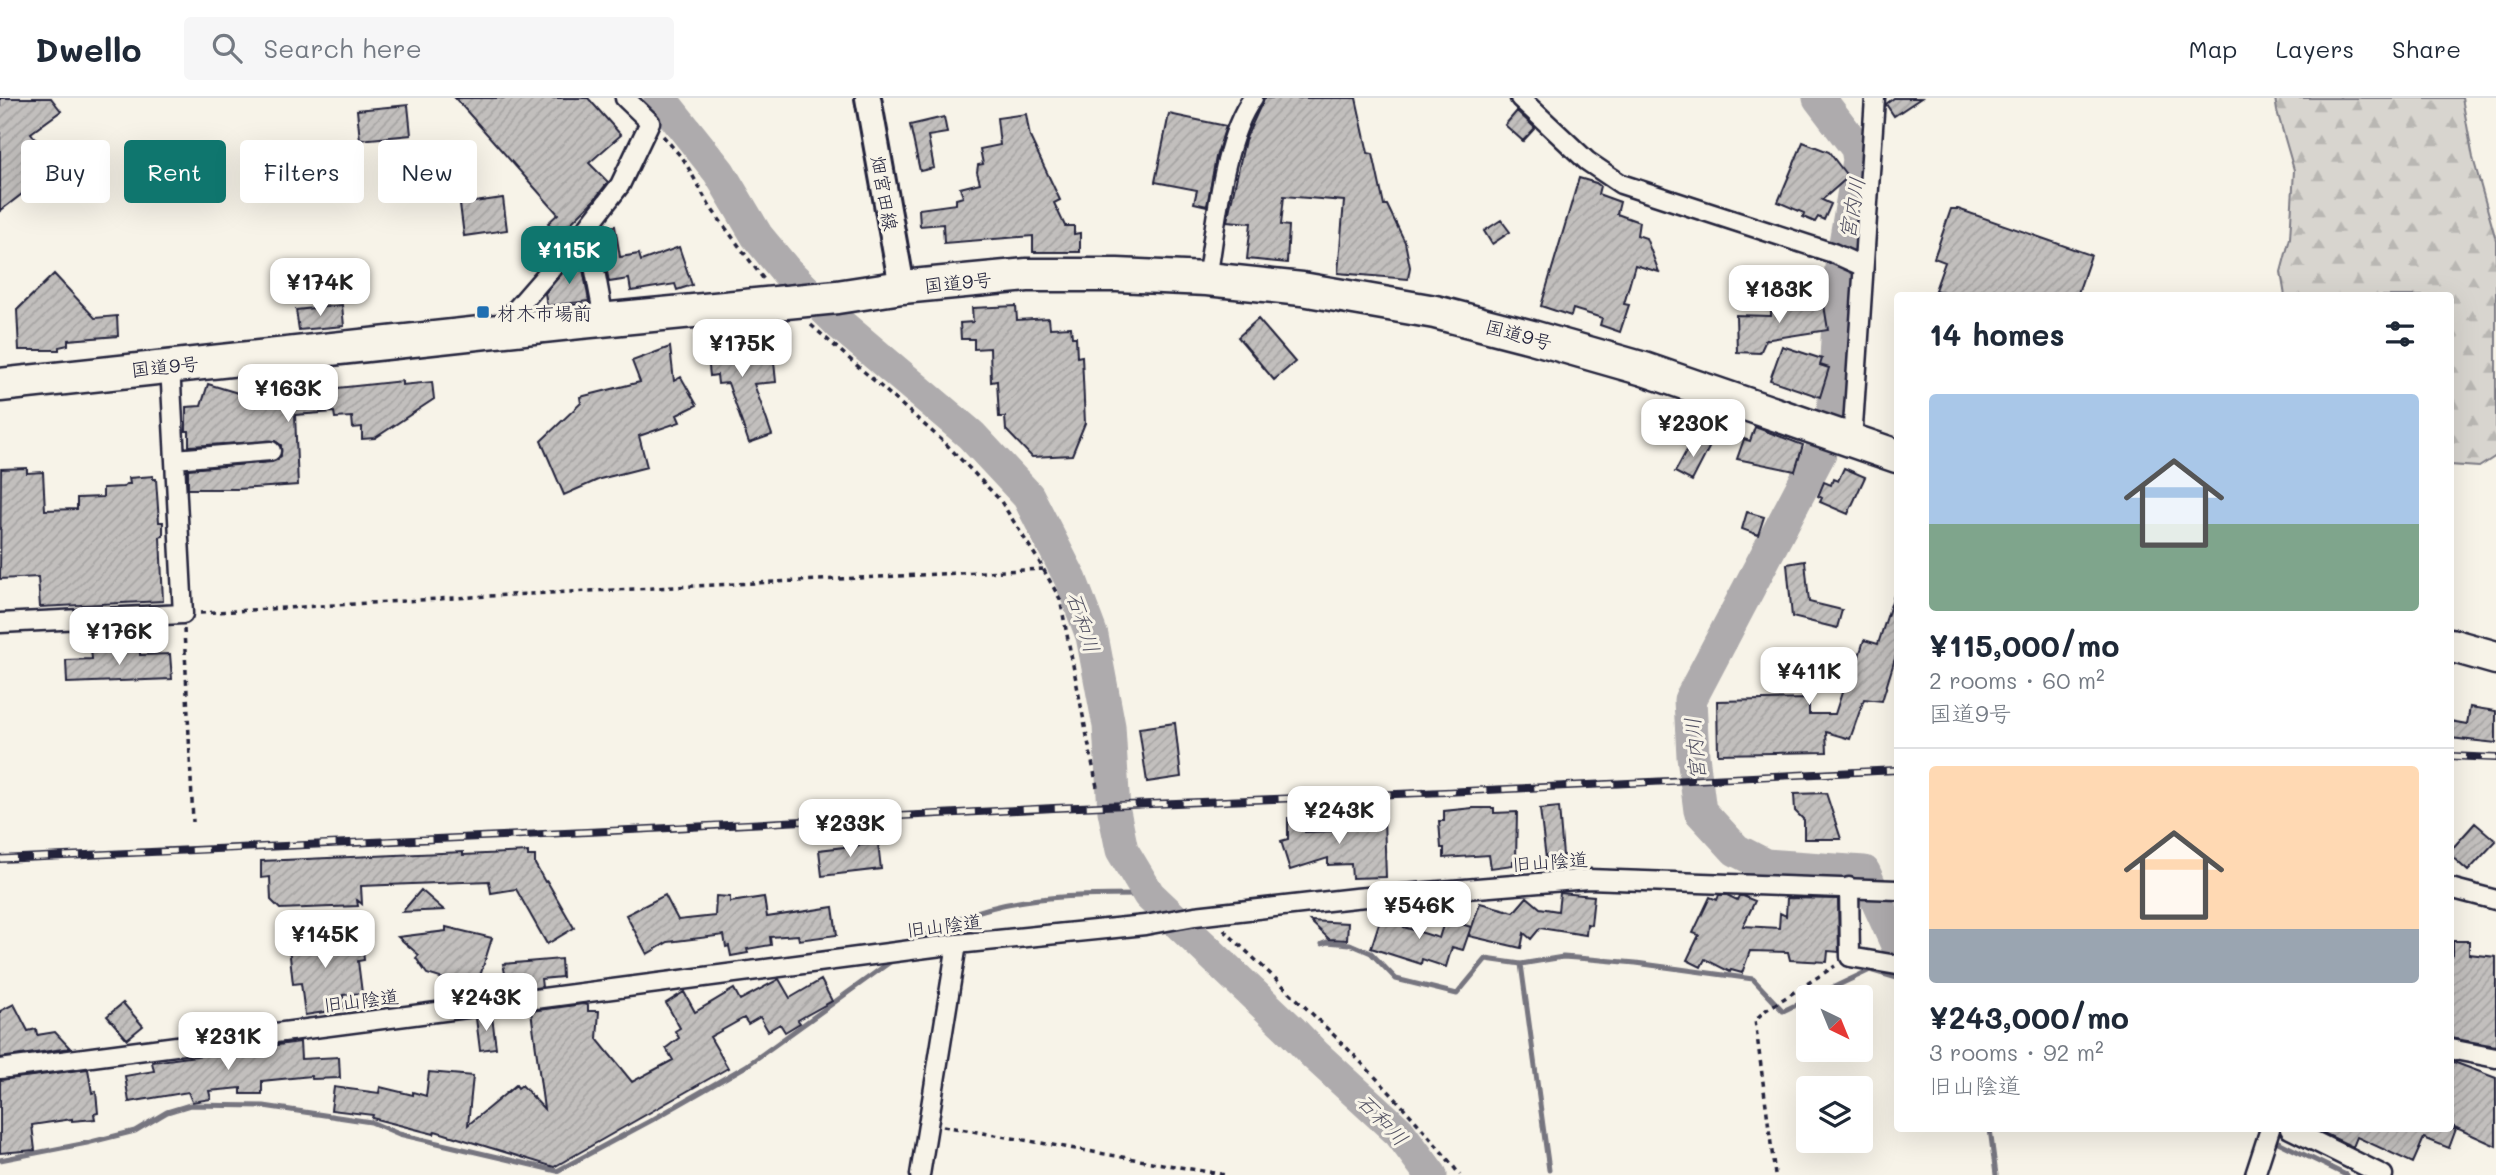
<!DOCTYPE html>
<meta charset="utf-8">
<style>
:root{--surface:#fff;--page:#f6f6f7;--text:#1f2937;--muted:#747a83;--line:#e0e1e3;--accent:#0f766e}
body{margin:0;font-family:Mali,"Klee One",sans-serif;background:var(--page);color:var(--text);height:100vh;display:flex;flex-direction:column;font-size:26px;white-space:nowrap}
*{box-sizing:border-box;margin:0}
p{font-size:23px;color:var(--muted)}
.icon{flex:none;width:38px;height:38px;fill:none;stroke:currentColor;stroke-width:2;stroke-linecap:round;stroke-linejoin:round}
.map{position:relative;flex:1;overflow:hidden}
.details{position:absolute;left:1894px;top:194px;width:560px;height:840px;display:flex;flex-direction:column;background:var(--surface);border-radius:7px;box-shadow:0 7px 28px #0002}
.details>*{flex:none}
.banner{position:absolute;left:21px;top:42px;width:665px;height:63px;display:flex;gap:14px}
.needle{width:46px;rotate:137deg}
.fabs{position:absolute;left:1796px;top:887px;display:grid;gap:14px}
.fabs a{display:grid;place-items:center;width:77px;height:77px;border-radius:7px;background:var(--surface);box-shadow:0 7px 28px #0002;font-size:35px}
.price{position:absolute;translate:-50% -60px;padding:0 16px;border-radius:14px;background:#fff;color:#222;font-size:23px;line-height:46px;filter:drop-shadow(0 2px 4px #0008)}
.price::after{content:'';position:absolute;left:50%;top:42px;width:21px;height:16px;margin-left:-10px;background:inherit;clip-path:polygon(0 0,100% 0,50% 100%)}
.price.on{background:var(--accent);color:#fff}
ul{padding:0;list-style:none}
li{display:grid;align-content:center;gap:14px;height:371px;padding:0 35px}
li+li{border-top:2px solid var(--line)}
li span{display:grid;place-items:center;height:217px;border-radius:7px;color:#555}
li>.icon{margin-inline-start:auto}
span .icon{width:126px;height:126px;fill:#fffc;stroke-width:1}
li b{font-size:30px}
h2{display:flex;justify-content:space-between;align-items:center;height:84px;padding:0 35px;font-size:30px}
.chip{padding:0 24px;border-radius:7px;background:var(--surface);box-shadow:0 7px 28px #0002;font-size:24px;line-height:63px}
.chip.on{background:var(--accent);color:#fff}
header{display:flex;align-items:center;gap:42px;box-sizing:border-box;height:98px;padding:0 35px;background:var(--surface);border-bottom:2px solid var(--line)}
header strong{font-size:33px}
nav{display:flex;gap:38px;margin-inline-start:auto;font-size:24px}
.search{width:490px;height:63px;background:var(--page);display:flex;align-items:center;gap:18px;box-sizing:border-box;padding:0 24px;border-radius:7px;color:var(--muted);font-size:26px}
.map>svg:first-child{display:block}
.forest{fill:url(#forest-firs);stroke:#7d7c85;stroke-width:2}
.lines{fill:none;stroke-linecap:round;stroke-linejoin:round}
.stream{stroke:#76747f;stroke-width:5}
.river{stroke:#aeabad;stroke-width:33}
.building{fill:url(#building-hatch);stroke:#22223b;stroke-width:2}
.street-casing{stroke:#22223b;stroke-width:23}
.secondary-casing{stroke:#22223b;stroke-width:30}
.highway-casing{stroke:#22223b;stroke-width:37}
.path{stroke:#22223b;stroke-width:3.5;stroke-dasharray:5 5;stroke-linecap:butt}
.street{stroke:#f7f3e8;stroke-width:18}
.secondary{stroke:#f7f3e8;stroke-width:24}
.highway{stroke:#f7f3e8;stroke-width:32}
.rail-casing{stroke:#22223b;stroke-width:8}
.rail{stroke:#f7f3e8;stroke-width:5;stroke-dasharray:16;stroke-linecap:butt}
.poi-dot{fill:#1f6fb2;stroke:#f7f3e8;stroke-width:2.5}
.labels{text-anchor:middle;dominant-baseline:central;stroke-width:6;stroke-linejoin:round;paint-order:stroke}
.street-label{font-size:19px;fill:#22223b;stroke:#f7f3e8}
.poi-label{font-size:19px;fill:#22223b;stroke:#f7f3e8;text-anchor:start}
.water-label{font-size:21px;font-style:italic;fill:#535263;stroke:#f7f3e8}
</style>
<header>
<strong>Dwello</strong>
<div class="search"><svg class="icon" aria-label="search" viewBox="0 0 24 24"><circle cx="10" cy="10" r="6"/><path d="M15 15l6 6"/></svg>Search here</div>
<nav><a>Map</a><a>Layers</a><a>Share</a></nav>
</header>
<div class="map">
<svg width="2496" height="1077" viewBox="0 0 2496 1077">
<defs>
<pattern id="forest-firs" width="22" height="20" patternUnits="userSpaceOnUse" patternTransform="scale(1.75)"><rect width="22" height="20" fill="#d8d5cf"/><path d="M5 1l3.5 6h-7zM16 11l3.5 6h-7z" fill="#b9b7b3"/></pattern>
<pattern id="building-hatch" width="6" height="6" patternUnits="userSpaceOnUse" patternTransform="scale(1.75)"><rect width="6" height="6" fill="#c2bfbd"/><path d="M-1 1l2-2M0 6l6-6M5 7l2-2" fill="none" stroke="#a6a4a3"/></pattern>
</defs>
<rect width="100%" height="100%" fill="#f7f3e8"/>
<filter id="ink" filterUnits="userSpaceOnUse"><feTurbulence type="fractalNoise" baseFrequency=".0143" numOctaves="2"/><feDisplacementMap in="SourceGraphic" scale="14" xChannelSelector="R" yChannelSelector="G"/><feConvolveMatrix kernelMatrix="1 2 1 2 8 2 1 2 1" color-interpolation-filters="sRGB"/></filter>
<g filter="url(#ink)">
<!-- forest -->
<path class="forest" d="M2275,0H2462L2473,60L2496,142V358L2479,369L2450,367V198H2285L2281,174L2290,140L2294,72L2277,13Z"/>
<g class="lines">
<!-- stream -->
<path class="stream" d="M1322,846L1327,844L1350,846L1371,855L1396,881L1457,896L1486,861L1521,866L1563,859L1590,861L1636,865L1753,881L1783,913L1808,901
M913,847C976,796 1071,797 1149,797
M1521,866L1549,1072
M1811,900L1870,872L1897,880
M1990,1031L1996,1077
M2272,1041L2346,1077
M0,1062L87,1045L135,1033L167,1014L190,1007L264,1008L371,1024L399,1036L557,1073L652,1022L746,968L897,859"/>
<!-- river -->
<path class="river" d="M660,0L719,74L757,138L786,173L841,227L971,337L1028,398L1071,482L1092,538L1109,628L1114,713L1122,752L1149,797L1291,932L1315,957L1399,1034L1431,1077
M1819,0L1857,50L1859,62L1841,169L1833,316
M1820,355L1690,602L1693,658L1700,713L1736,752L1765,767L1864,774L1897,847"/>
</g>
<!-- building -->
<path class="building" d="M0,0H51L61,13L31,35L57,69L0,113Z
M455,0H588L621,37L589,65L608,84L594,102L559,137L548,125L558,116Z
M1264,0H1356L1368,55L1373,56L1384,107H1387L1405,144L1410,169L1408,181L1338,175L1344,103L1284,98L1281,127L1289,128L1287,165L1247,161L1251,125L1227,123L1245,42Z
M1894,0H1921L1894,18L1886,6Z
M408,7L411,37L360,42L357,12Z
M1517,13L1535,30L1523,43L1505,27Z
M1026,16L1030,39L1060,102L1054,105L1065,128H1074V136L1080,135V154H1033V138L944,145L943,126L920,128L919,111L956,106V101L963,99L960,90L980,85L977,74L978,67L983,66L980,51L1000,47L997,20Z
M1169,16L1226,28L1216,59L1207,108L1194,105L1197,92L1155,84Z
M944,19L947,35L928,38L934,70L920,73L910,27Z
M1803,44L1829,54L1848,79L1822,102L1831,106L1824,122L1818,119L1815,124L1803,119L1804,115L1778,104Z
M1579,80L1596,85L1600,88L1598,96L1620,104L1617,116L1639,124L1637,137L1646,140L1659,174L1635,167L1624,206L1629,207L1620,234L1600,227L1602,220L1573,211L1571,218L1541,208Z
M503,100L507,132L464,138L460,106Z
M1951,111H1958L2091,157L2077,198H1953L1935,192L1945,164L1934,160Z
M1501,122L1510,134L1492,146L1484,133Z
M615,128L620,159L639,156L641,163L679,149L692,187L677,192L675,186L631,193L629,181L609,184L599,133L601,130Z
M580,155L589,203L547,208L545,195L564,173H567V170Z
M54,176L95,220L117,218L118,238L68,242V247L59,249V252H19L17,212Z
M1799,202L1800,206L1803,205L1804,208L1820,205V207H1824L1828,232L1764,242H1766L1760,255L1737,254L1736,217L1771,218V208H1780V205Z
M342,207L344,228L299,232L296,212Z
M1016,208L1017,222L1049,220L1050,230L1071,229L1072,239H1076L1077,259L1082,258L1085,325L1072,357L1032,359L1006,332L1005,319H999L997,283L991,284L990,250L974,251V241H961L960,225L973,224L972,210Z
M1258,221L1295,264L1274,282L1238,239Z
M756,236L759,265L774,264L776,284L754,286L772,337L749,345L728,285L718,286L717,277L710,278L706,240Z
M1782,248L1822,261L1820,267L1829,270L1820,299L1770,282Z
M670,249L674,283L681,279L697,307L677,317L680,324L639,338L647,369L600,381L564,397L541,343L581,305L580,299L640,284L632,263Z
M272,276L309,293L402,283V287L432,284L434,301L375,340L362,341V329L353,330L352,319L335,320L334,314L295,317L298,387L237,391H188V371L272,364L281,358V347L275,343L189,348V333H186V309L201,308L208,286L248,298L257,278L269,284Z
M1755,329L1803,347L1795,373L1737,361L1744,341L1750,343Z
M1694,339L1710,348L1692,383L1675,374Z
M27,370V375L43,374L45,412L77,411V400L103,399V390L123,389L126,386H130L129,380L153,378V381H156L159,424H163V438L160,439L163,503L40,509L38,479L0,481L1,371Z
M1844,370L1865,379L1848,416L1820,404L1822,400L1818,398L1824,384L1831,387L1833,381L1838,383Z
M1747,414L1764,419L1758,437L1742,431Z
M1805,463L1809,504L1842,512L1837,530L1792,519L1787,466Z
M1894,497L1897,498V554L1882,603L1864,601L1850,641L1826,634L1827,654L1718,656L1717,603L1809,601V616H1835L1847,579L1852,581L1864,542L1878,546Z
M91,551H140V557L170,556L172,581L67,585L66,562L92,561Z
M2470,609L2496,613V645L2450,640V623L2467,626Z
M1175,625L1181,679L1147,684L1139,630Z
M1826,695L1841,741H1804V722L1795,713L1794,696Z
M1559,709L1563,758L1546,761L1540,711Z
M1473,710H1494V715L1517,714L1516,763H1513V767L1491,770L1489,757L1444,760V750H1441L1439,723H1444V713Z
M1288,720H1305V734L1335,733V723L1384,721L1386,779L1352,780L1351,766L1328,767V760L1290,772L1281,743L1288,741Z
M2475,725L2496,743L2468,773L2450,757V753Z
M878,745L881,771L822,778L819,752Z
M463,754V757L528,754V758H535V766L545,784L547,783L574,830L547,846L516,791L491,795L489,783L361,788L362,806L357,802L358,808L280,811L271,802L270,779L261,780V763Z
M421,792L444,812L402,814Z
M1560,795L1594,798L1591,827L1587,826L1586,837L1540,830L1531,841L1524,835L1521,850L1469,838L1480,805L1514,814L1527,799L1540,810L1558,813Z
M665,797L678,822L715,818L716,798L730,799V804L764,799L767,819L833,809L837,837L799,842L798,837L770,839L771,847L747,851L748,855L731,858L729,848L726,849L724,837L668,844L647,856L626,817Z
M1719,797H1727L1737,802L1739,798H1743L1755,803L1743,828L1779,830L1780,815L1786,818L1787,800L1838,801L1839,854L1828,853L1827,864L1790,862L1788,854L1750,853L1742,875L1731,872L1730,874L1705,861L1701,869L1687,862L1699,837L1693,835L1710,799L1717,802Z
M1382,816L1406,824L1404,829L1439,840L1445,821L1471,829L1463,852L1452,849L1446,869L1422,861L1421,866L1371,850Z
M1310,823L1348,825L1347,842L1329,841Z
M329,828L333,846L362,843L364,862L358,863L362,895L343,897L344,911L305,917L301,885L293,886L289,849L297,848L294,838Z
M446,829L492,840L476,891L427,876L416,860L419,857L398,839L446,833Z
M2453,843H2469V856L2496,859V948L2450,940V856L2453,857Z
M561,861L562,879L541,881L542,889L528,891L527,886L511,889L510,885H507L503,866Z
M779,881L790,900L821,882L832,903L798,922L800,925L785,934L780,926L768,933L760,919L748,926L744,920L710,939L728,970L554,1069L435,1033L434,1036L372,1020L373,1017L331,1012L334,989L379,995L380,989L413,997V994L426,998L429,974L473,978L468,1027L516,987L518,990L522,987L544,1011L531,913L583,906L588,907V913H599L597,941L632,984L673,962L666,950L679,940L675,933L680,930L666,905L684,894L695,914L734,891L740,902Z
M123,905L143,928L127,941L107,918Z
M14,906L28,933L36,931L37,937L55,934L70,950L0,960V913Z
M492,918L496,950L480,952L476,920Z
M300,944L301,961L339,959L340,980L312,981L311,978L262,983V996H241V990L209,993L211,1001L192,1004L188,994L129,1004L125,978L154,973L152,964Z
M2451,963L2496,980V1048L2450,1027Z
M88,971L92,995L96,994L98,1015L94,1016L95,1021L72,1023V1021L32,1027L35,1052L0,1055V982Z
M2315,1031H2456L2449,1050L2424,1040L2413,1065L2357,1039L2353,1049Z"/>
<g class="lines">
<defs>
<path id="street" d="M1520,0L1587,63L1621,86L1833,155L1862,168
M587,130L604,221
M1207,181C1216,129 1222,42 1253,0
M498,232L587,130L620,87L650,24L625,0
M1852,343L1875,0
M175,361L271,353
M0,525L183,516L170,267
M1849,789L1850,859L1897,867
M2450,790L2496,802
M2450,951L2496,960
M0,971L957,846L1145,827L1195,818L1355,800L1588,781L1897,792
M2290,1031L2383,1077
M920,1077L957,846
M2255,1077L2270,1031"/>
<path id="secondary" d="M868,0L902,189"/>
<path id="highway" d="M0,287L580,224L837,199L902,189L1027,177H1117L1207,181L1302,191L1435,214L1532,239L1644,271L1897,358
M2450,547L2496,560"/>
</defs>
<!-- street casing -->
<use href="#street" class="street-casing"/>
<!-- secondary casing -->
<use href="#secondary" class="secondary-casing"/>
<!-- highway casing -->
<use href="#highway" class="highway-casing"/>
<!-- path -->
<path class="path" d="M663,38L684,62L710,109L765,183
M811,227L944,344L1000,402L1037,460L1060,501L1097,689
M200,515L489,498L1043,471
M184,531L193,724
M1224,832C1306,910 1391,987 1460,1077
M943,1028L1226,1077
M1775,1077L1755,922L1766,912L1835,868"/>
<!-- street -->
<use href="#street" class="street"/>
<!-- secondary -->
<use href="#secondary" class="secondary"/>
<!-- highway -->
<use href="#highway" class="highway"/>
<defs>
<path id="rail" d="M2450,658L2496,660
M0,761L630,732L1054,710L1445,694L1897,672"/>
</defs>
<!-- rail casing -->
<use href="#rail" class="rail-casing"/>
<!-- rail -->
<use href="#rail" class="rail"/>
</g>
</g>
<!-- markers -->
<rect class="poi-dot" x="476" y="207" width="14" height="14" rx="3.5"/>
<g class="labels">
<!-- street labels -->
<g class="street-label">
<text transform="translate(885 95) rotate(80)">畑宮田線</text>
<text transform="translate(958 184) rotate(-6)">国道9号</text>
<text transform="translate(1519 236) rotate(15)">国道9号</text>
<text transform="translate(165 268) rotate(-6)">国道9号</text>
<text transform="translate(1550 763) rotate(-4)">旧山陰道</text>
<text transform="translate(944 827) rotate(-7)">旧山陰道</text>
<text transform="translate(361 902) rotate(-7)">旧山陰道</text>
</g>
<!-- poi labels -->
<g class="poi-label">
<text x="497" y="214">材木市場前</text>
</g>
<!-- water labels -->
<g class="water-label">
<text transform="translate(1851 110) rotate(-80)">宮内川</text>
<text transform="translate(1084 524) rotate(72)">石和川</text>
<text transform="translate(1694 651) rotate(-95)">宮内川</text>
<text transform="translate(1383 1021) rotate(46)">石和川</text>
</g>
</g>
</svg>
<div class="fabs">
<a><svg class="needle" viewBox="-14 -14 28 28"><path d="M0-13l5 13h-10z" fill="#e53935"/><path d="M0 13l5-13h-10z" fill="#747a83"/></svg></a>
<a><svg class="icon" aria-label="layers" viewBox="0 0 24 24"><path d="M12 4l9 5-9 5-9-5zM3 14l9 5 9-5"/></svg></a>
</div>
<b class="price on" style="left:569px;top:188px">¥115K</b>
<b class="price" style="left:320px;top:220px">¥174K</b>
<b class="price" style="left:1779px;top:227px">¥183K</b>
<b class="price" style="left:742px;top:281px">¥175K</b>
<b class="price" style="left:288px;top:326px">¥163K</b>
<b class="price" style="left:1693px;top:361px">¥230K</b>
<b class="price" style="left:119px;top:569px">¥176K</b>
<b class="price" style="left:1809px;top:609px">¥411K</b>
<b class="price" style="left:1339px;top:748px">¥243K</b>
<b class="price" style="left:850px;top:761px">¥233K</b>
<b class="price" style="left:1419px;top:843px">¥546K</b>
<b class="price" style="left:325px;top:872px">¥145K</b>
<b class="price" style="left:486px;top:935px">¥243K</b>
<b class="price" style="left:228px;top:974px">¥231K</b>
<div class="banner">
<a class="chip">Buy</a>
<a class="chip on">Rent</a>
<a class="chip">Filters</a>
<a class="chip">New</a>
</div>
<section class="details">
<h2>14 homes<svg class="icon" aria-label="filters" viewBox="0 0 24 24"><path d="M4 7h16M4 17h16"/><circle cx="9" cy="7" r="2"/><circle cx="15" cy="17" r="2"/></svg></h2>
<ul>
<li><span style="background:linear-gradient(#a9c7e8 60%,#7fa58c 0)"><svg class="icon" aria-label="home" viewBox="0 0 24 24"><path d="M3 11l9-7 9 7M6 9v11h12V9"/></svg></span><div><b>¥115,000/mo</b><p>2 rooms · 60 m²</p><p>国道9号</p></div></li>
<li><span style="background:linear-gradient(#ffd9b3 75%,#9aa5b1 0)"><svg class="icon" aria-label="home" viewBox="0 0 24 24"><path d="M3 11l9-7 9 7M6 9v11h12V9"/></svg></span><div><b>¥243,000/mo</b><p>3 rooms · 92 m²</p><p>旧山陰道</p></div></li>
</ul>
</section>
</div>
